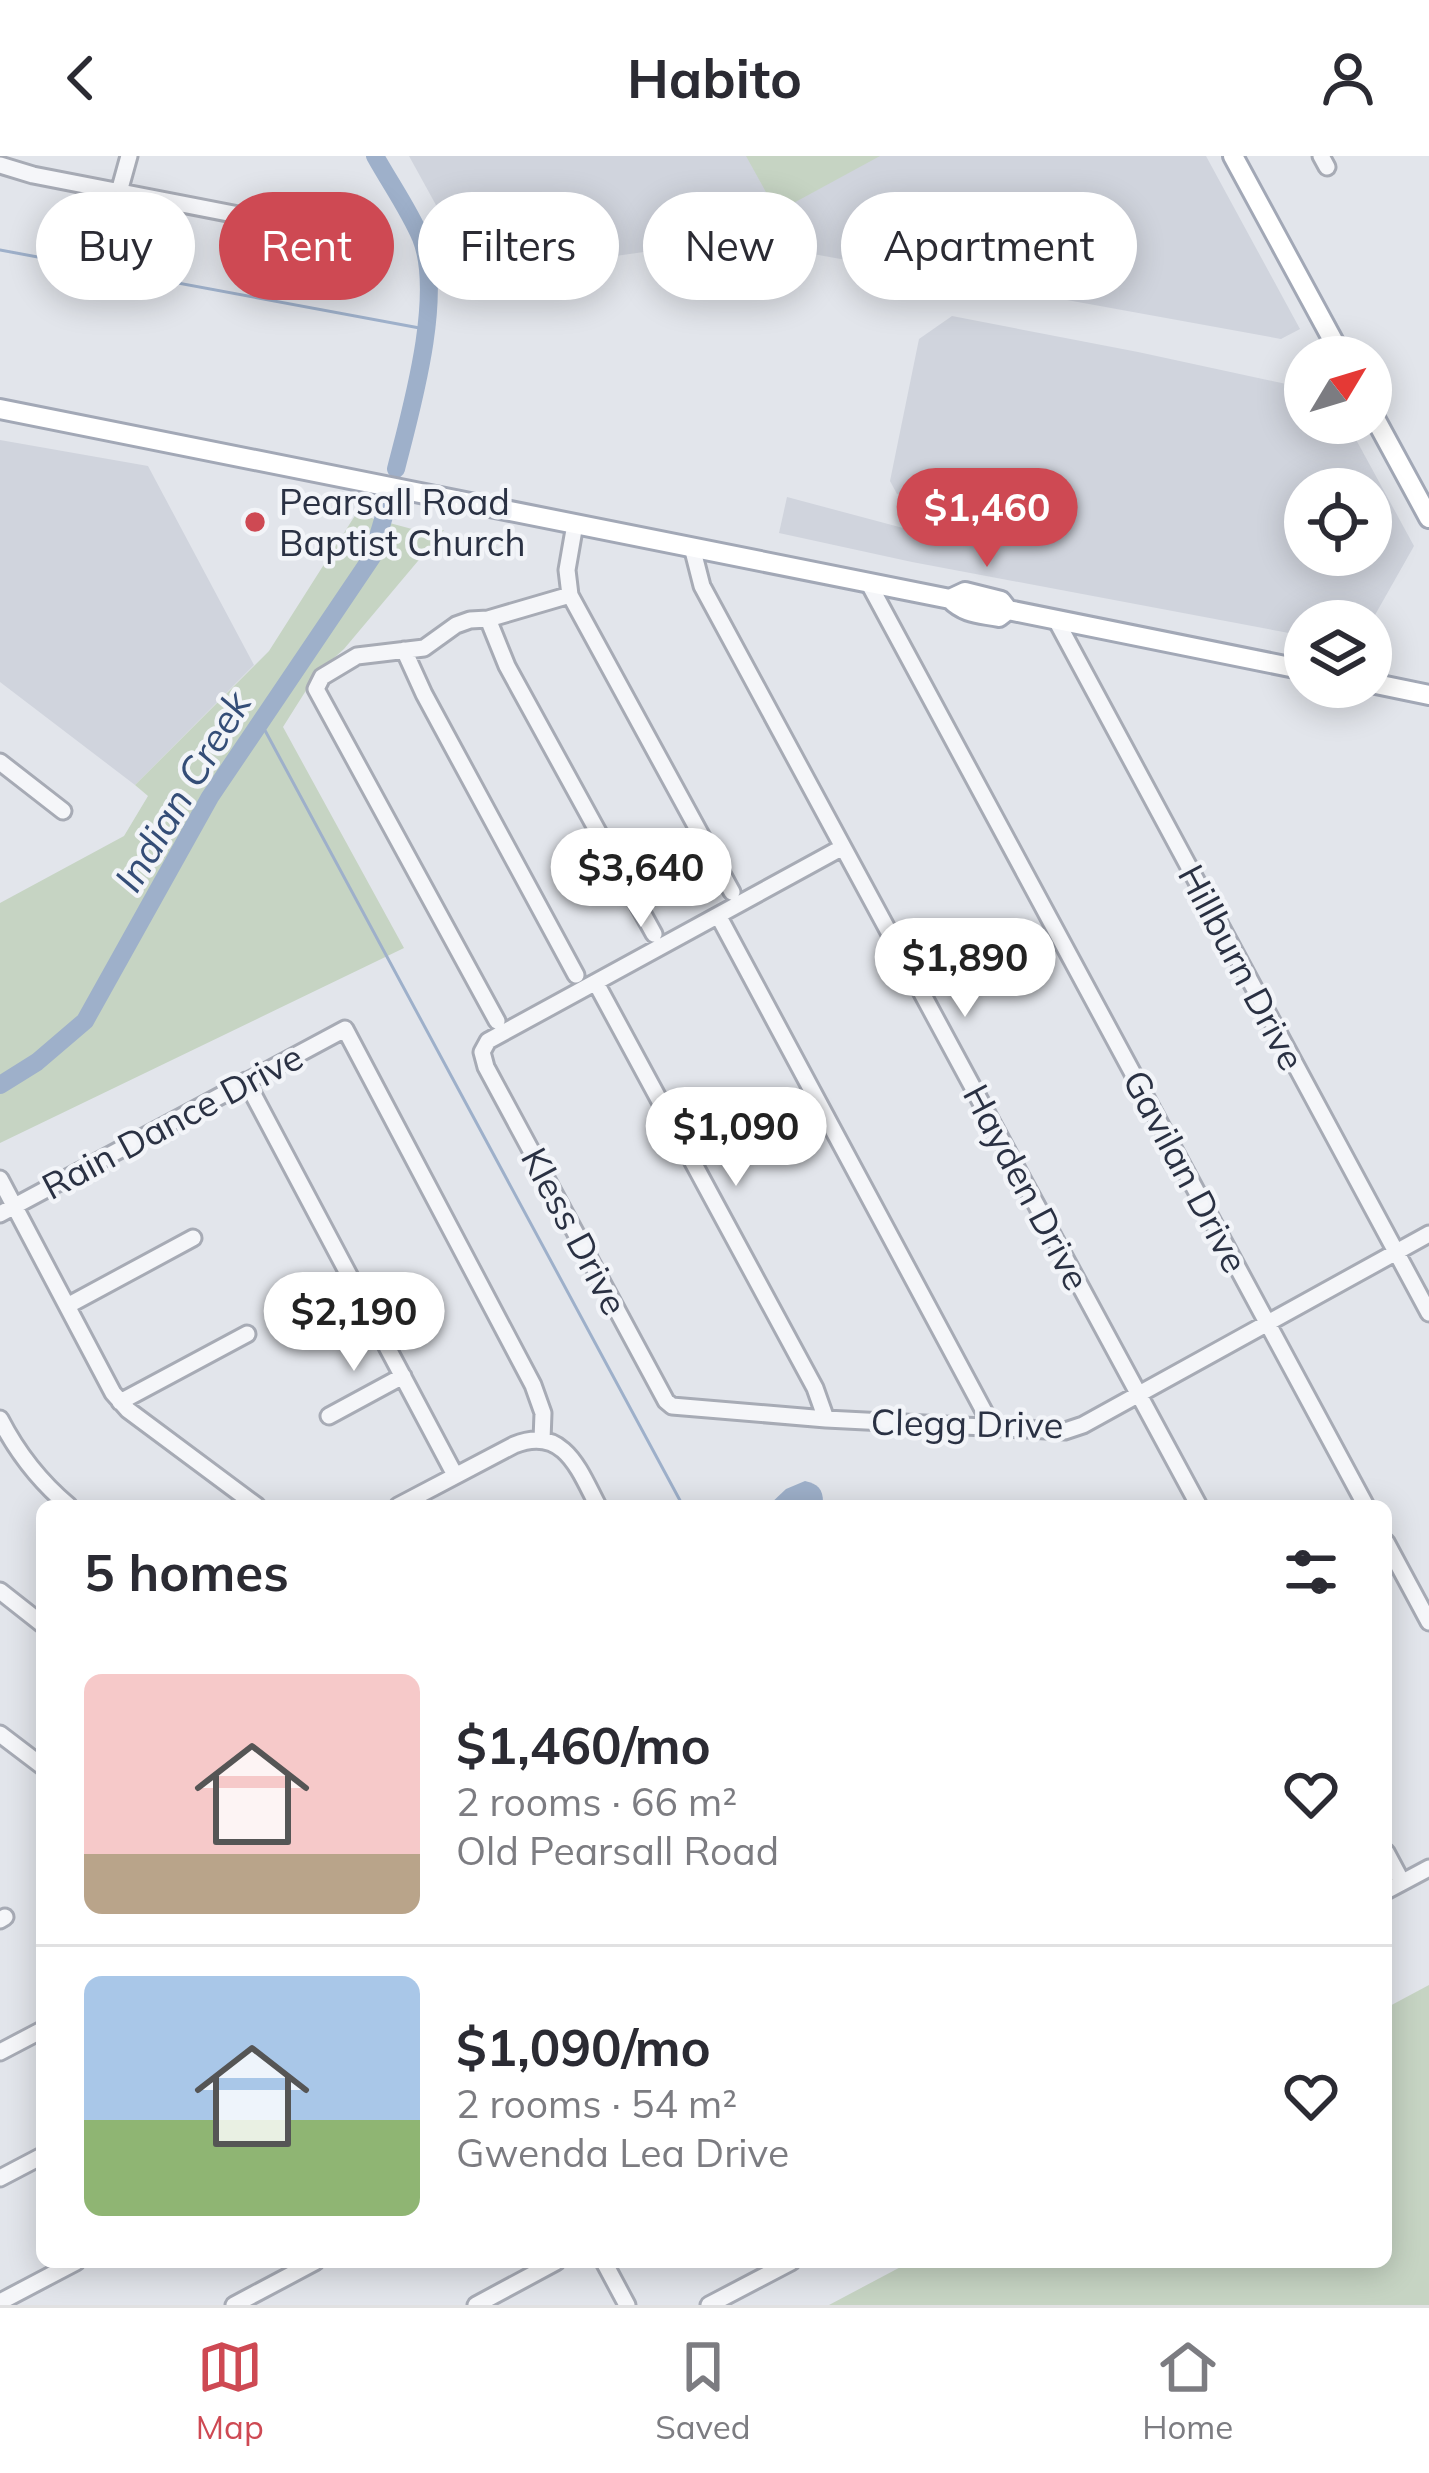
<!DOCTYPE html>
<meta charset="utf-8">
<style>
:root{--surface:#fff;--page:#f7f7f7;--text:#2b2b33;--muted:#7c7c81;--line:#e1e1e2;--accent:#ce4953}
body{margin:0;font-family:Mulish,sans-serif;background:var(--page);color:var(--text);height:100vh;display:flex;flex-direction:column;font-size:45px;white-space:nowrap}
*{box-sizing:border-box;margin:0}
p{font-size:39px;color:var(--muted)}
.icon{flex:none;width:66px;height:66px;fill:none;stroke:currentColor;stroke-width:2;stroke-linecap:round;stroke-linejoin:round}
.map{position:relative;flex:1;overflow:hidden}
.sheet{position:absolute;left:36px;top:1344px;width:1356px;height:768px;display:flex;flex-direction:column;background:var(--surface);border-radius:18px;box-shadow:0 6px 30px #0003}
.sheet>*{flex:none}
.guide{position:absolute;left:36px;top:36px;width:1359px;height:108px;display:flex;gap:24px}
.needle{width:78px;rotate:52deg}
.tools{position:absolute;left:1284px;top:180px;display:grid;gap:24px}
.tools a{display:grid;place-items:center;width:108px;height:108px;border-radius:50%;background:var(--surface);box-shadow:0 6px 30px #0003;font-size:60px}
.price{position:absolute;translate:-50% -102px;padding:0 27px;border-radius:42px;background:#fff;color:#222;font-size:39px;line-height:78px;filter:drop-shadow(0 3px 6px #0008)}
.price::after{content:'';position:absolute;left:50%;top:72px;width:36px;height:27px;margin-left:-18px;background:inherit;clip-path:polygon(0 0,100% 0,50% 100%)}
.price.current{background:var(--accent);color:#fff}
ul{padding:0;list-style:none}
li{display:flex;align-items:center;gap:36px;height:300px;padding:0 48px}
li+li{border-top:3px solid var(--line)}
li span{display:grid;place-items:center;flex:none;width:336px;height:240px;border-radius:18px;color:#555}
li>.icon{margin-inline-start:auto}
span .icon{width:144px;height:144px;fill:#fffc;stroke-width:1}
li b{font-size:51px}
h2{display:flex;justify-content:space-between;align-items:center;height:144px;padding:0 48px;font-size:51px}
.pill{padding:0 42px;border-radius:54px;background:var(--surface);box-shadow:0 6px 30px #0003;font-size:42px;line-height:108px}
.pill.current{background:var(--accent);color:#fff}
header{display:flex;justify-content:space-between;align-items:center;height:156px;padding:0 48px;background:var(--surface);font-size:54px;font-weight:700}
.tabs{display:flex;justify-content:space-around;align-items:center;height:168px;border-top:3px solid var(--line);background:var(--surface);font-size:33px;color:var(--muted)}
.tabs a{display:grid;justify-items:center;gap:6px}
.tabs .current{color:var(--accent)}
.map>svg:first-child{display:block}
.built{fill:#d0d4dd;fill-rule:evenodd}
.green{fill:#c6d4c3}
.water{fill:#9eb0ca}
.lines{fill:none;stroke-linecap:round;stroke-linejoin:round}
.stream{stroke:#9eb0ca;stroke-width:3}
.river{stroke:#9eb0ca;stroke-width:18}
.minor-casing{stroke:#a7abb5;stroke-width:21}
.major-casing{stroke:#a2a8b6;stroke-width:24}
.minor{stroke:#f5f6f9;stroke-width:15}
.major{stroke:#fff;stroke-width:18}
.poi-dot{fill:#ce4953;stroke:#f2f4f8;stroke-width:4.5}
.labels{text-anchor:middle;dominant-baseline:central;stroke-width:9;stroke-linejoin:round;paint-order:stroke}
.poi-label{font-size:36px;fill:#2a3143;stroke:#f2f4f8;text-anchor:start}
.street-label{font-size:36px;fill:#2a3143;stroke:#f2f4f8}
.water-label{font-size:39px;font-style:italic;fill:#344d77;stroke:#f2f4f8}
</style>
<header><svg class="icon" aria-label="back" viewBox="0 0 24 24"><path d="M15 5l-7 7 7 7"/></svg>Habito<svg class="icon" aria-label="person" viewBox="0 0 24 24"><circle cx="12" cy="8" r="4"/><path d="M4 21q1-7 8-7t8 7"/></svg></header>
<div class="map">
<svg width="1429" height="2149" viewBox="0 0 1429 2149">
<rect width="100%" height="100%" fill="#e2e5eb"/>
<!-- built -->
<path class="built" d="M409,0H1206L1300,173L1281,183L747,86L700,88L475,120Z
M952,160L1138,196L1305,232V267H1347L1414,390L1371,466L1305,465V480L912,406L779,377L787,341L963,388L969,361L897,338L890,325L919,183ZM1371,333V399H1305V333Z
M0,284L148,310L254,509L135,629L0,526Z"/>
<!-- green -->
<path class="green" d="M746,0H880L777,56Z
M356,358L412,373L444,374L344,493L317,517L283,571L404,792L0,987V747L124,680L148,640L135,629L269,495Z
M1429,1829V2149H829L910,2106H1386V1852Z"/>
<!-- water -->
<path class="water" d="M805,1325C818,1328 823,1333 823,1346L820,1350H768L786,1333Z"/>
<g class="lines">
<!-- stream -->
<path class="stream" d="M0,94L425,173
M261,567L683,1350"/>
<!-- river -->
<path class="river" d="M375,0C390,27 409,54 421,82C444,140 411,254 396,313
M0,929L37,906L85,865L210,641L372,401L387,350"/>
<defs>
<path id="minor" d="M1321,0L1327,11
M0,9L33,19L300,71
M119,36L129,0
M575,368L567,414L570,439L732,736
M692,391L702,430L1199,1350
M868,426L1366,1350
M488,463L507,510L654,778
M1056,464L1429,1157
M404,494L424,538L576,819
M0,606L63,655
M843,691L488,885L482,896L486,911L666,1245L672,1250L826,1263L1065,1275L1083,1269L1429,1078
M719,761L993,1272
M596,827L815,1232L826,1263
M497,865L316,533L322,521L357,500L424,492L456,469L470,464L488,463L570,439
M246,925L455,1319
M0,1023L113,1237L128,1254L257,1350
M0,1058L345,873L533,1229L543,1257L542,1284
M67,1150L193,1082
M120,1246L247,1178
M329,1260L403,1220
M0,1263C18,1298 39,1325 69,1350
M398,1350L514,1289C564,1269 579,1314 598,1350
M1386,1386L1429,1466
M0,1435L42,1468
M0,1578L42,1610
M1386,1696L1402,1726
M1386,1735L1429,1712
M0,1764L5,1761
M0,1896L42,1874
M0,2022L42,2000
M604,2106L627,2149
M0,2146L76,2106
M234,2149L315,2106
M476,2149L556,2106
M709,2149L791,2106"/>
<path id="major" d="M1233,0L1342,201
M0,253L950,443C965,458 979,457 999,461L1008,454
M1371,255L1429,362
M950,443L965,436L1001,445L1008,454L1305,514
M1371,527L1429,539"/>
</defs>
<!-- minor casing -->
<use href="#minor" class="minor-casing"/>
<!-- major casing -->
<use href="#major" class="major-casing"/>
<!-- minor -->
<use href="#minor" class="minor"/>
<!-- major -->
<use href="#major" class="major"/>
</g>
<!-- markers -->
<circle class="poi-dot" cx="255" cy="366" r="12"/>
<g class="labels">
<!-- poi labels -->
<g class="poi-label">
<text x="279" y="345">Pearsall Road<tspan x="279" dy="41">Baptist Church</tspan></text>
</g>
<!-- street labels -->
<g class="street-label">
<text transform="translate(1242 811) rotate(62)">Hillburn Drive</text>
<text transform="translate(172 965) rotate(-28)">Rain Dance Drive</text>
<text transform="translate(1186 1015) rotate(62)">Gavilan Drive</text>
<text transform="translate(1027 1031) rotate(62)">Hayden Drive</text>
<text transform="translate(575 1075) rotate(62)">Kless Drive</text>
<text transform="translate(967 1267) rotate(1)">Clegg Drive</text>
</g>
<!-- water labels -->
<g class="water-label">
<text transform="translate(182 635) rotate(-59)">Indian Creek</text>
</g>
</g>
</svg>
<div class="tools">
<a><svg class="needle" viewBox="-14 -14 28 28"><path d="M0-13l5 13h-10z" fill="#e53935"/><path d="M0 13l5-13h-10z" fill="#7c7c81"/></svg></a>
<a><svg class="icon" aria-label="locate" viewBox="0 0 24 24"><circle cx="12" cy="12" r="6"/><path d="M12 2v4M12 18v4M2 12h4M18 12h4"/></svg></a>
<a><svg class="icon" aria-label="layers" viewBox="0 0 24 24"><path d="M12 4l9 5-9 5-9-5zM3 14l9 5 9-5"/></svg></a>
</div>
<b class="price current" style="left:987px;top:414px">$1,460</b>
<b class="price" style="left:641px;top:774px">$3,640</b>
<b class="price" style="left:965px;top:864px">$1,890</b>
<b class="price" style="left:736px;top:1033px">$1,090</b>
<b class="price" style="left:354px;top:1218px">$2,190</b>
<div class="guide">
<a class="pill">Buy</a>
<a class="pill current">Rent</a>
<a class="pill">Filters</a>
<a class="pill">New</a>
<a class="pill">Apartment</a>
</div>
<section class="sheet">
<h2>5 homes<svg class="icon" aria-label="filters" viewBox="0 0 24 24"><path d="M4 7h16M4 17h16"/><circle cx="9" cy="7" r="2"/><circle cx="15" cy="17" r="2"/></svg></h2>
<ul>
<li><span style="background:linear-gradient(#f6c9c9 75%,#b9a48a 0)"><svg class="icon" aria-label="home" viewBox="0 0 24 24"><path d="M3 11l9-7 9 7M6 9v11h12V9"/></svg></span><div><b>$1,460/mo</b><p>2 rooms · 66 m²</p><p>Old Pearsall Road</p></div><svg class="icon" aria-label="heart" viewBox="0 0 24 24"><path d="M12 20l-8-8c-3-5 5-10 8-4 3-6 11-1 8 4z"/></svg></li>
<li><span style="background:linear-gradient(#a9c7e8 60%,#8fb573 0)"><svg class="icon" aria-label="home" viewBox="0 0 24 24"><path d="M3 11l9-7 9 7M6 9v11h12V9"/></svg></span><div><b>$1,090/mo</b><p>2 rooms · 54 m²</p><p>Gwenda Lea Drive</p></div><svg class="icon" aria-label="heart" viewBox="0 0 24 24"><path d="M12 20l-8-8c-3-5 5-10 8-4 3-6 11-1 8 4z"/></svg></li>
</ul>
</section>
</div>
<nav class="tabs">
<a class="current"><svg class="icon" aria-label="map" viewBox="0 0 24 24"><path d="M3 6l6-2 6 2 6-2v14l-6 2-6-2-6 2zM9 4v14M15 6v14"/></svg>Map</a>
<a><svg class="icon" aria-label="saved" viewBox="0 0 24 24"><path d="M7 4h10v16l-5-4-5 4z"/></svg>Saved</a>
<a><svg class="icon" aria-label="home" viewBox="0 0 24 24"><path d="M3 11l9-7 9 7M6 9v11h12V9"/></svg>Home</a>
</nav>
